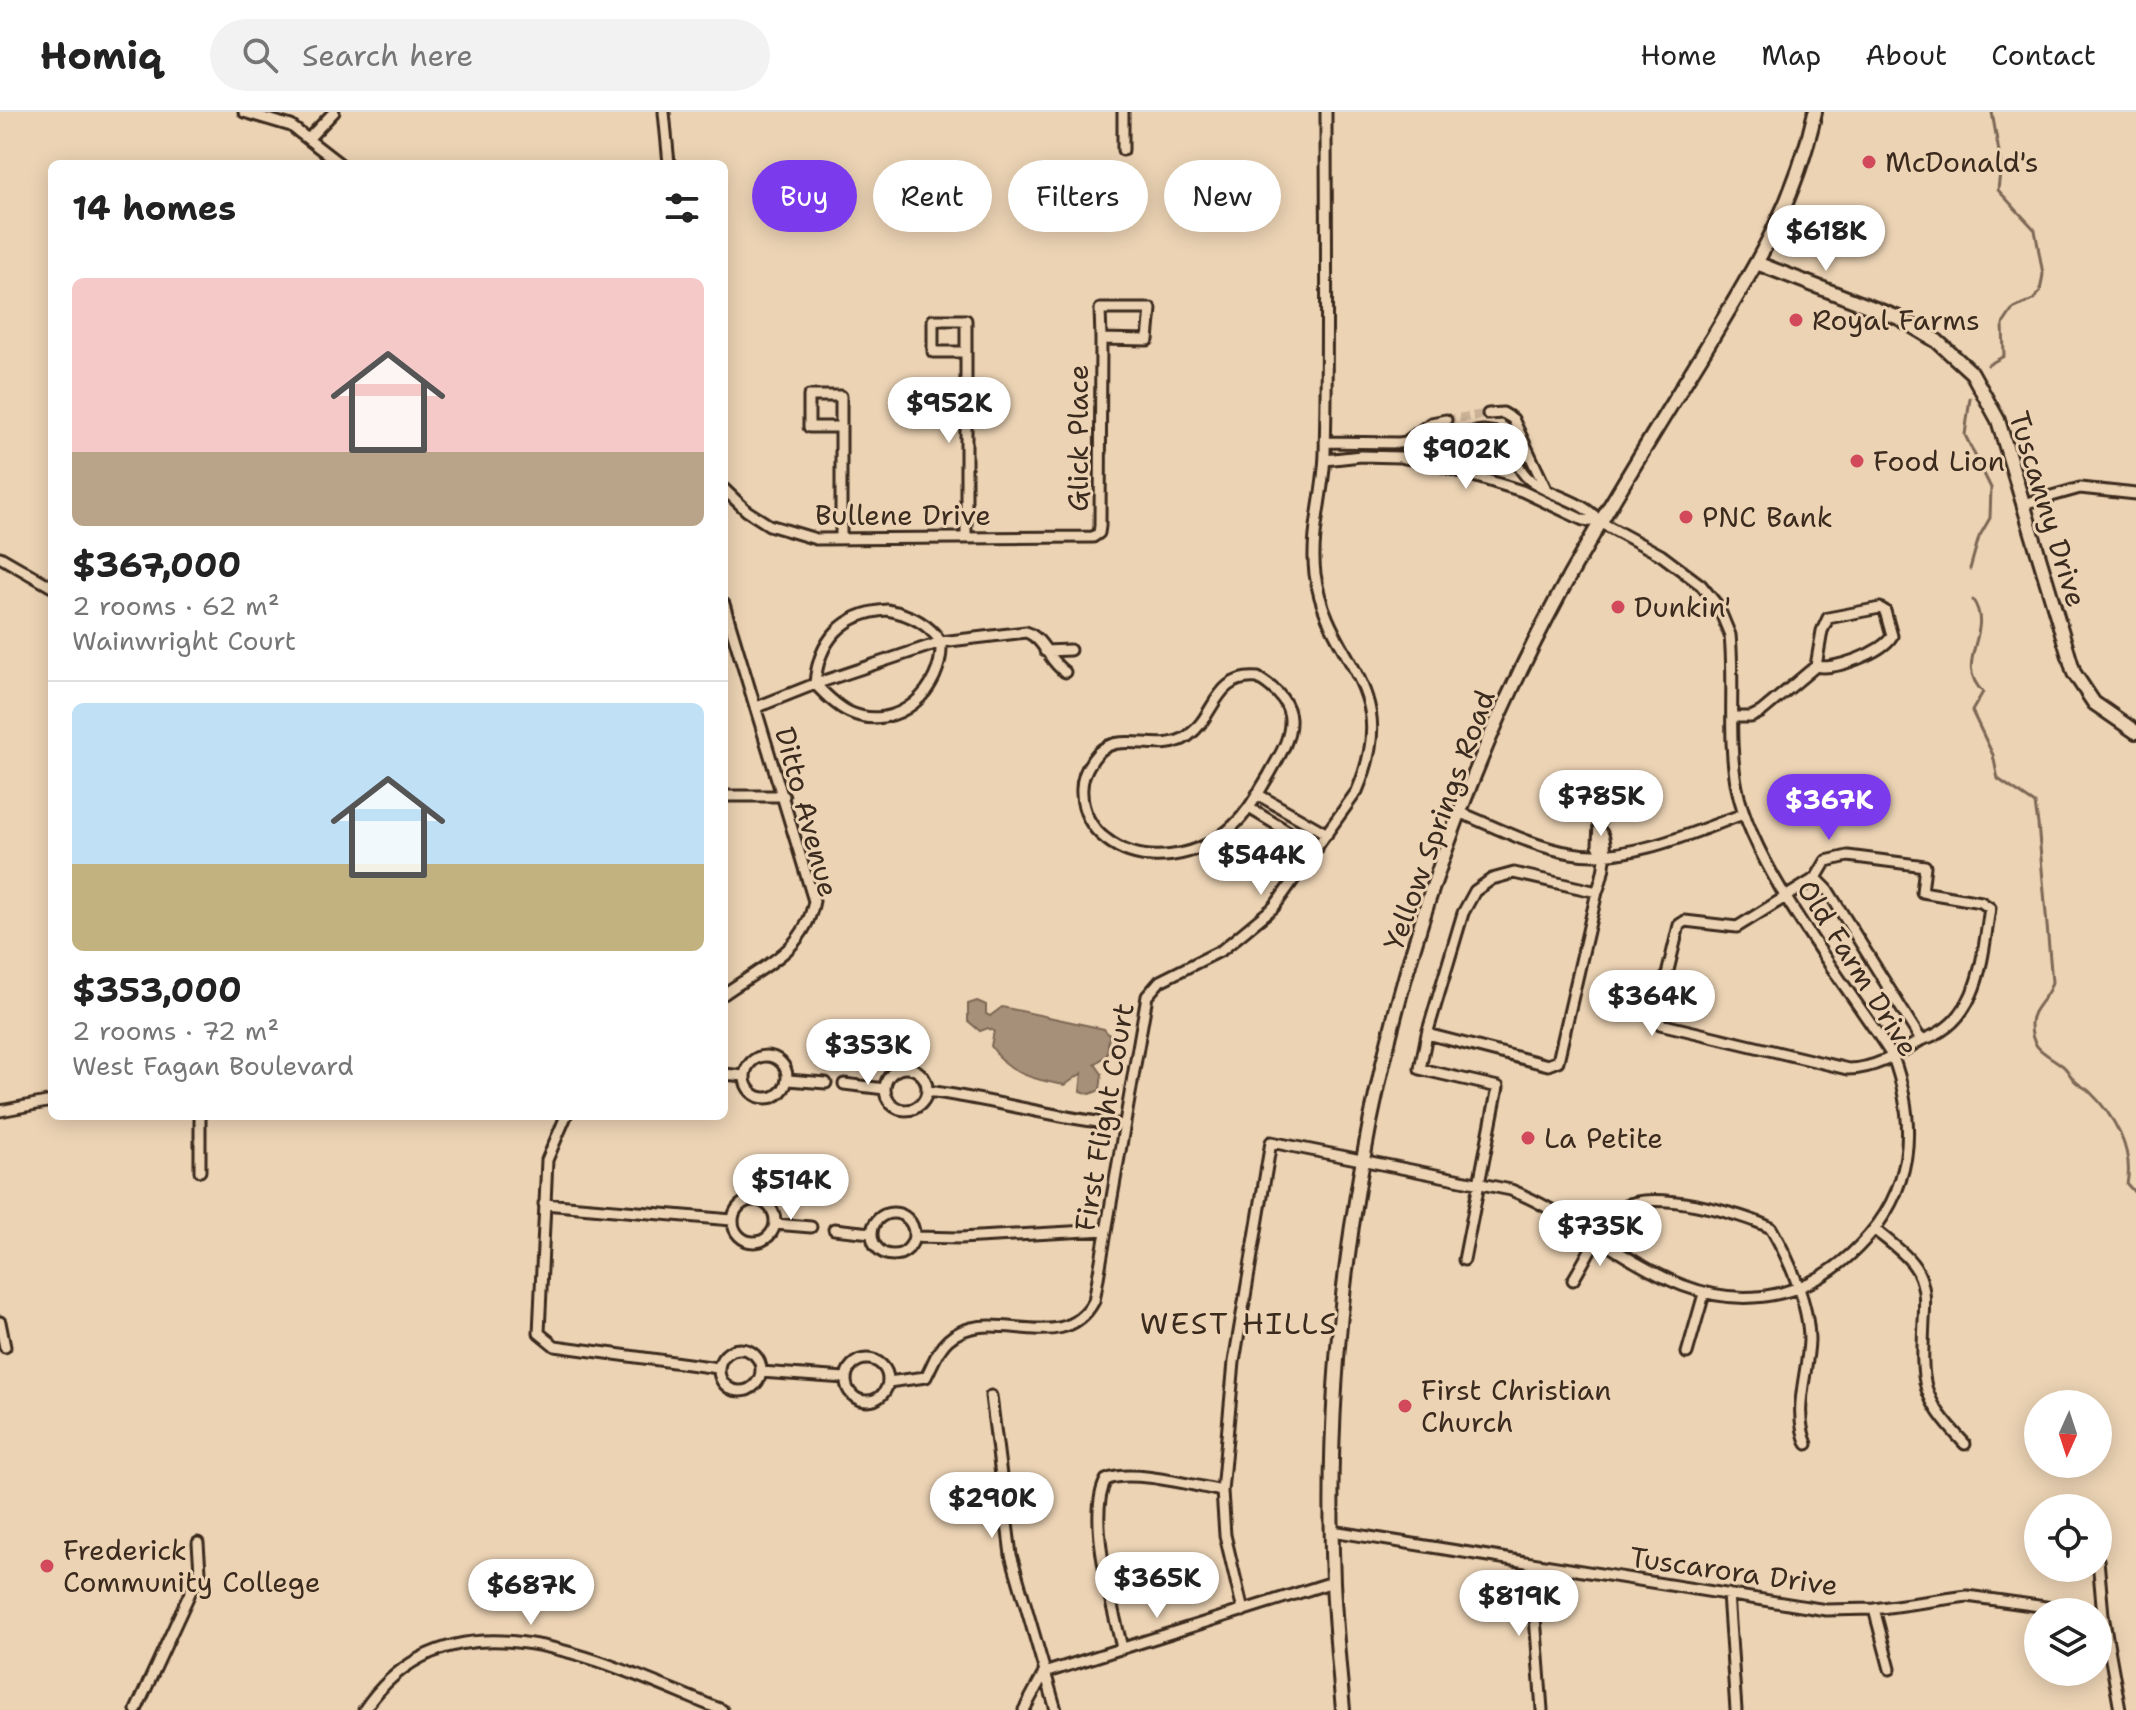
<!DOCTYPE html>
<meta charset="utf-8">
<style>
:root{--surface:#fff;--page:#f2f2f2;--text:#222;--muted:#767676;--line:#e0e0e0;--accent:#7c3aed}
body{margin:0;font-family:"Shantell Sans",sans-serif;background:var(--page);color:var(--text);height:100vh;display:flex;flex-direction:column;font-size:30px;white-space:nowrap}
*{box-sizing:border-box;margin:0}
p{font-size:26px;color:var(--muted)}
.icon{flex:none;width:44px;height:44px;fill:none;stroke:currentColor;stroke-width:2;stroke-linecap:round;stroke-linejoin:round}
.map{position:relative;flex:1;overflow:hidden}
.sheet{position:absolute;left:48px;top:48px;width:680px;height:960px;display:flex;flex-direction:column;background:var(--surface);border-radius:12px;box-shadow:0 4px 20px #0003}
.sheet>*{flex:none}
.banner{position:absolute;left:752px;top:48px;width:760px;height:72px;display:flex;gap:16px}
.needle{width:52px;rotate:183deg}
.tools{position:absolute;left:2024px;top:1278px;display:grid;gap:16px}
.tools a{display:grid;place-items:center;width:88px;height:88px;border-radius:50%;background:var(--surface);box-shadow:0 4px 20px #0003;font-size:40px}
.price{position:absolute;translate:-50% -68px;padding:0 18px;border-radius:28px;background:#fff;color:#222;font-size:26px;line-height:52px;filter:drop-shadow(0 2px 4px #0008)}
.price::after{content:'';position:absolute;left:50%;top:48px;width:24px;height:18px;margin-left:-12px;background:inherit;clip-path:polygon(0 0,100% 0,50% 100%)}
.price.current{background:var(--accent);color:#fff}
ul{padding:0;list-style:none}
li{display:grid;align-content:center;gap:16px;height:424px;padding:0 24px}
li+li{border-top:2px solid var(--line)}
li span{display:grid;place-items:center;height:248px;border-radius:12px;color:#555}
li>.icon{margin-inline-start:auto}
span .icon{width:144px;height:144px;fill:#fffc;stroke-width:1}
li b{font-size:34px}
h2{display:flex;justify-content:space-between;align-items:center;height:96px;padding:0 24px;font-size:34px}
.chip{padding:0 28px;border-radius:36px;background:var(--surface);box-shadow:0 4px 20px #0003;font-size:28px;line-height:72px}
.chip.current{background:var(--accent);color:#fff}
header{display:flex;align-items:center;gap:48px;box-sizing:border-box;height:112px;padding:0 40px;background:var(--surface);border-bottom:2px solid var(--line)}
header strong{font-size:38px}
nav{display:flex;gap:44px;margin-inline-start:auto;font-size:28px}
.search{width:560px;height:72px;background:var(--page);display:flex;align-items:center;gap:20px;box-sizing:border-box;padding:0 28px;border-radius:44px;color:var(--muted);font-size:30px}
.map>svg:first-child{display:block}
.water{fill:#a79079;stroke:#7c6755;stroke-width:2}
.lines{fill:none;stroke-linecap:round;stroke-linejoin:round}
.stream{stroke:#7c6755;stroke-width:3}
.street-tunnel{stroke:#c9b196;stroke-width:9;stroke-dasharray:9 4.5;stroke-linecap:butt}
.street-casing{stroke:#3b2a1e;stroke-width:15}
.secondary-casing{stroke:#3b2a1e;stroke-width:18}
.street{stroke:#ecd3b4;stroke-width:9}
.secondary{stroke:#ecd3b4;stroke-width:12}
.poi-dot{fill:#d1495b;stroke:#ecd3b4;stroke-width:3}
.labels{text-anchor:middle;dominant-baseline:central;stroke-width:6;stroke-linejoin:round;paint-order:stroke}
.poi-label{font-size:28px;fill:#3b2a1e;stroke:#ecd3b4;text-anchor:start}
.street-label{font-size:28px;fill:#3b2a1e;stroke:#ecd3b4}
.neighbourhood-label{font-size:30px;letter-spacing:2px;fill:#3b2a1e;stroke:#ecd3b4}
</style>
<header>
<strong>Homiq</strong>
<div class="search"><svg class="icon" aria-label="search" viewBox="0 0 24 24"><circle cx="10" cy="10" r="6"/><path d="M15 15l6 6"/></svg>Search here</div>
<nav><a>Home</a><a>Map</a><a>About</a><a>Contact</a></nav>
</header>
<div class="map">
<svg width="2136" height="1598" viewBox="0 0 2136 1598">
<rect width="100%" height="100%" fill="#ecd3b4"/>
<filter id="ink" filterUnits="userSpaceOnUse"><feTurbulence type="fractalNoise" baseFrequency=".0125" numOctaves="2"/><feDisplacementMap in="SourceGraphic" scale="16" xChannelSelector="R" yChannelSelector="G"/><feConvolveMatrix kernelMatrix="1 2 1 2 8 2 1 2 1" color-interpolation-filters="sRGB"/></filter>
<g filter="url(#ink)">
<!-- water -->
<path class="water" d="M977,889L986,893V902L990,904L1002,895L1104,917L1109,923L1107,943L1095,952L1102,962L1100,978L1090,982L1080,979L1082,961L1065,973C1034,968 1009,962 991,934L994,919L988,916L980,919L968,909V892Z"/>
<g class="lines">
<!-- stream -->
<path class="stream" d="M1988,253L2004,244L2003,212L2013,197L2033,188L2040,180L2043,162L2035,118L1998,78L2001,52L1992,0
M1970,286L1965,323L1991,376L1990,406L1979,425L1970,457
M1973,488C1995,521 1952,550 1983,580L1972,599L1993,643L1998,667L2035,692L2038,712L2052,870C2049,886 2030,896 2031,913C2031,939 2047,941 2063,954C2068,958 2070,964 2074,968C2078,973 2085,975 2089,979C2114,1003 2134,1038 2127,1072L2136,1082"/>
<!-- street-tunnel -->
<path class="street-tunnel" d="M1446,308L1488,302
M1509,330L1519,354"/>
<defs>
<path id="street" d="M244,0L291,14L340,52
M664,0L669,52
M309,26L334,0
M1123,38V0
M1100,197H1151L1148,228L1101,227Z
M933,208H966V240H933Z
M966,240V426
M809,284H841V315H809Z
M1488,302L1503,301L1513,307L1545,375
M841,315V427
M1407,329L1431,311L1446,308
M1325,330L1399,331L1483,319L1497,321L1509,330
M1519,354C1533,384 1580,383 1600,410
M724,377L747,399L769,413L816,427L1093,425L1099,421L1100,414L1101,227
M2023,392L2080,376L2136,382
M0,445L52,475
M724,492L814,789C805,839 762,855 724,882
M887,498C909,502 928,511 941,530C944,578 896,622 849,600C836,594 825,582 815,572C818,529 843,501 887,498Z
M1045,539L1070,538
M1258,566C1273,575 1289,588 1290,607C1291,628 1278,646 1269,663C1258,681 1249,699 1234,713C1201,745 1144,757 1106,727C1092,717 1082,699 1082,681C1081,668 1085,658 1093,647C1116,613 1158,645 1188,624C1216,604 1214,562 1258,566Z
M757,595L815,572L941,530L1026,520C1044,526 1049,550 1065,560
M1733,605H1751L1761,600L1816,554L1822,519L1828,506L1880,496L1885,499L1892,524C1882,541 1833,559 1816,554
M1257,682L1327,722
M724,684H784
M1249,696L1317,737
M1461,701C1496,715 1533,735 1571,741C1626,751 1692,721 1743,702
M1599,711L1598,733L1603,742
M1848,744L1925,754L1922,780L1981,790L1990,796C1982,846 1980,911 1921,928L1827,777L1816,766L1826,749Z
M1816,766L1737,815L1685,809L1679,813L1658,900L1660,912L1848,957C1875,957 1898,942 1921,928
M1427,922L1548,953L1558,949L1597,780
M745 965a21 21 0 1 1 42 0a21 21 0 1 1-42 0Z
M885 977a21 21 0 1 1 42 0a21 21 0 1 1-42 0Z
M724,962L744,964
M788,968L826,971
M844,972L885,977
M927,979C993,987 1057,1007 1124,1013
M0,999L52,989
M200,1004V1059
M566,1004L547,1048L539,1221L555,1234L718,1256
M733 1109a21 21 0 1 1 42 0a21 21 0 1 1-42 0Z
M544,1092L732,1108
M872 1122a21 21 0 1 1 42 0a21 21 0 1 1-42 0Z
M775,1112L811,1115
M834,1117L871,1121
M1874,1117C1889,1130 1909,1143 1918,1160C1926,1176 1925,1192 1924,1209C1921,1272 1920,1284 1965,1332
M914,1125L960,1126L1106,1118
M1464,1148L1498,975L1420,957L1427,922L1463,801L1475,779L1492,767L1514,761L1597,780C1603,765 1611,731 1600,718
M1573,1168C1587,1146 1601,1112 1622,1096C1649,1076 1742,1101 1771,1116C1789,1147 1809,1192 1809,1228C1808,1263 1792,1298 1807,1332
M0,1210L5,1235
M719 1258a21 21 0 1 1 42 0a21 21 0 1 1-42 0Z
M1687,1241L1704,1182
M846 1268a21 21 0 1 1 42 0a21 21 0 1 1-42 0Z
M761,1260L845,1266
M888,1270L926,1265C933,1252 937,1238 948,1228C990,1190 1063,1248 1094,1189L1147,884L1160,869L1222,838L1274,795L1357,679C1403,572 1328,553 1315,462C1310,422 1324,382 1325,341C1328,228 1326,114 1326,0
M991,1284L1011,1443L1056,1598
M1332,1419L1826,1498L1874,1497L1967,1484L2082,1500
M2098,1448L2103,1503L2120,1598
M1531,1451L1542,1598
M1728,1482L1736,1598
M1874,1497L1890,1557
M1243,1499L1225,1423L1222,1379L1234,1250L1271,1030L1511,1078C1601,1114 1675,1207 1781,1181C1821,1171 1853,1145 1878,1112C1915,1061 1914,1003 1893,945C1847,873 1753,757 1737,676C1727,626 1735,573 1730,523L1718,494L1701,473L1661,443L1600,410L1583,408L1522,379L1438,353L1400,345L1361,344L1325,348
M1122,1536C1113,1496 1086,1404 1106,1368C1129,1356 1195,1374 1222,1379
M136,1598L200,1459L198,1431
M364,1598C453,1467 609,1554 722,1598
M1024,1598L1044,1561L1333,1470"/>
<path id="secondary" d="M1759,152L1899,206L1937,229L1972,261L1998,308L2074,561L2094,591L2136,620
M1343,1598C1339,1555 1335,1513 1333,1470C1319,1132 1399,779 1560,481C1604,401 1652,324 1700,246C1750,163 1794,97 1815,0"/>
</defs>
<!-- street casing -->
<use href="#street" class="street-casing"/>
<!-- secondary casing -->
<use href="#secondary" class="secondary-casing"/>
<!-- street -->
<use href="#street" class="street"/>
<!-- secondary -->
<use href="#secondary" class="secondary"/>
</g>
</g>
<!-- markers -->
<g class="poi-dot">
<circle cx="1869" cy="50" r="8"/>
<circle cx="1796" cy="208" r="8"/>
<circle cx="1857" cy="349" r="8"/>
<circle cx="1686" cy="405" r="8"/>
<circle cx="1618" cy="495" r="8"/>
<circle cx="1528" cy="1026" r="8"/>
<circle cx="1405" cy="1294" r="8"/>
<circle cx="47" cy="1454" r="8"/>
</g>
<g class="labels">
<!-- poi labels -->
<g class="poi-label">
<text x="1885" y="50">McDonald's</text>
<text x="1812" y="208">Royal Farms</text>
<text x="1873" y="349">Food Lion</text>
<text x="1702" y="405">PNC Bank</text>
<text x="1634" y="495">Dunkin'</text>
<text x="1544" y="1026">La Petite</text>
<text x="1421" y="1278">First Christian<tspan x="1421" dy="32">Church</tspan></text>
<text x="63" y="1438">Frederick<tspan x="63" dy="32">Community College</tspan></text>
</g>
<!-- street labels -->
<g class="street-label">
<text transform="translate(1078 326) rotate(-90)">Glick Place</text>
<text transform="translate(2048 397) rotate(73)">Tuscanny Drive</text>
<text x="903" y="403">Bullene Drive</text>
<text transform="translate(807 700) rotate(75)">Ditto Avenue</text>
<text transform="translate(1439 708) rotate(-70)">Yellow Springs Road</text>
<text transform="translate(1858 856) rotate(58)">Old Farm Drive</text>
<text transform="translate(1104 1005) rotate(-80)">First Flight Court</text>
<text transform="translate(1734 1459) rotate(8)">Tuscarora Drive</text>
</g>
<!-- neighbourhood labels -->
<g class="neighbourhood-label">
<text x="1239" y="1211">WEST HILLS</text>
</g>
</g>
</svg>
<div class="tools">
<a><svg class="needle" viewBox="-14 -14 28 28"><path d="M0-13l5 13h-10z" fill="#e53935"/><path d="M0 13l5-13h-10z" fill="#767676"/></svg></a>
<a><svg class="icon" aria-label="locate" viewBox="0 0 24 24"><circle cx="12" cy="12" r="6"/><path d="M12 2v4M12 18v4M2 12h4M18 12h4"/></svg></a>
<a><svg class="icon" aria-label="layers" viewBox="0 0 24 24"><path d="M12 4l9 5-9 5-9-5zM3 14l9 5 9-5"/></svg></a>
</div>
<b class="price" style="left:1826px;top:161px">$618K</b>
<b class="price" style="left:949px;top:333px">$952K</b>
<b class="price" style="left:1466px;top:379px">$902K</b>
<b class="price" style="left:1601px;top:726px">$785K</b>
<b class="price current" style="left:1829px;top:730px">$367K</b>
<b class="price" style="left:1261px;top:785px">$544K</b>
<b class="price" style="left:1652px;top:926px">$364K</b>
<b class="price" style="left:868px;top:975px">$353K</b>
<b class="price" style="left:791px;top:1110px">$514K</b>
<b class="price" style="left:1600px;top:1156px">$735K</b>
<b class="price" style="left:992px;top:1428px">$290K</b>
<b class="price" style="left:1157px;top:1508px">$365K</b>
<b class="price" style="left:531px;top:1515px">$687K</b>
<b class="price" style="left:1519px;top:1526px">$819K</b>
<div class="banner">
<a class="chip current">Buy</a>
<a class="chip">Rent</a>
<a class="chip">Filters</a>
<a class="chip">New</a>
</div>
<section class="sheet">
<h2>14 homes<svg class="icon" aria-label="filters" viewBox="0 0 24 24"><path d="M4 7h16M4 17h16"/><circle cx="9" cy="7" r="2"/><circle cx="15" cy="17" r="2"/></svg></h2>
<ul>
<li><span style="background:linear-gradient(#f6c9c9 70%,#b9a48a 0)"><svg class="icon" aria-label="home" viewBox="0 0 24 24"><path d="M3 11l9-7 9 7M6 9v11h12V9"/></svg></span><div><b>$367,000</b><p>2 rooms · 62 m²</p><p>Wainwright Court</p></div></li>
<li><span style="background:linear-gradient(#bfe0f5 65%,#c2b280 0)"><svg class="icon" aria-label="home" viewBox="0 0 24 24"><path d="M3 11l9-7 9 7M6 9v11h12V9"/></svg></span><div><b>$353,000</b><p>2 rooms · 72 m²</p><p>West Fagan Boulevard</p></div></li>
</ul>
</section>
</div>
